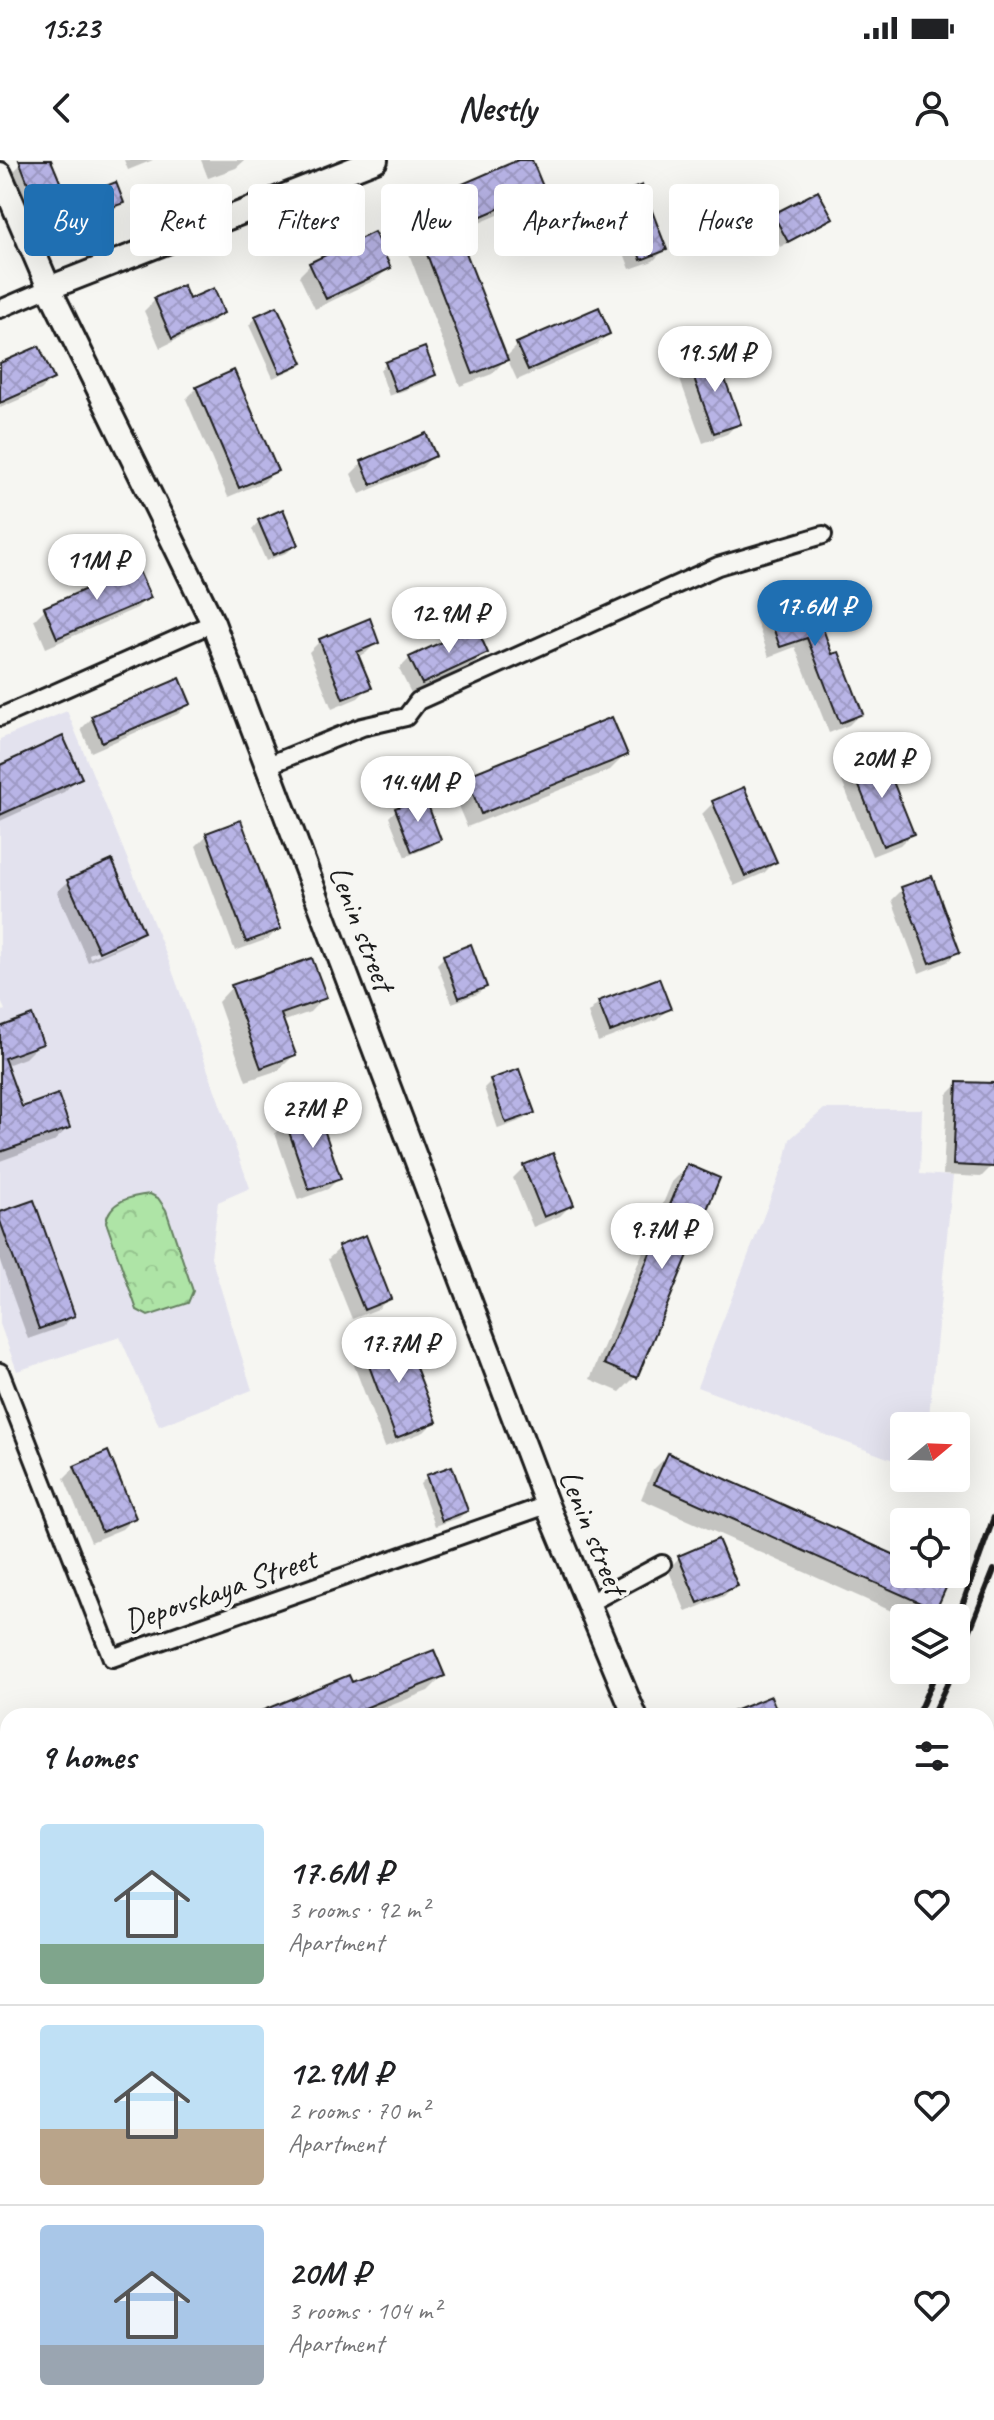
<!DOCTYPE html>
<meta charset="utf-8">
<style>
:root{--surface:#fff;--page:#f2f2f2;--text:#202124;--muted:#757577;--line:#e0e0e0;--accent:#1f6fb2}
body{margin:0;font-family:Caveat,sans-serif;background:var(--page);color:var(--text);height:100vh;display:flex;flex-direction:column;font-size:30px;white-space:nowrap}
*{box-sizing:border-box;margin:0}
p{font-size:26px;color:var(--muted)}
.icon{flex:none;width:44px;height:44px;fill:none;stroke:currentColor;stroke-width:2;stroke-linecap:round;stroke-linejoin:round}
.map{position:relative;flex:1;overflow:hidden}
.details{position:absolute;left:0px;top:1548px;width:994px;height:712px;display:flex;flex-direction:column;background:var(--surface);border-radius:24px 24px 0 0;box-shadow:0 8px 32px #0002}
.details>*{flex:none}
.hud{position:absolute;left:24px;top:24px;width:946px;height:72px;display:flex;gap:16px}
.needle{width:52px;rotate:71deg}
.tools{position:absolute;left:890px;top:1252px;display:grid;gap:16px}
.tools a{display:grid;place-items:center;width:80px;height:80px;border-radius:8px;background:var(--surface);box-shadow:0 8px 32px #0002;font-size:40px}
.price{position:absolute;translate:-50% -68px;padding:0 18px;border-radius:28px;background:#fff;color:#222;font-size:26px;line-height:52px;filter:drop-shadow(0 2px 4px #0008)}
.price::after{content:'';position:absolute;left:50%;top:48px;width:24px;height:18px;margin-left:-12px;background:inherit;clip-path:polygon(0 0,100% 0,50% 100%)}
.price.selected{background:var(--accent);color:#fff}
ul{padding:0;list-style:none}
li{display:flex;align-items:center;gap:24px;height:200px;padding:0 40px}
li+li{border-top:2px solid var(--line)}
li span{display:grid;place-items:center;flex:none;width:224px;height:160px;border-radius:8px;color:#555}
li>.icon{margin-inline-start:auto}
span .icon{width:96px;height:96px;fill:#fffc;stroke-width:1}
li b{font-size:34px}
h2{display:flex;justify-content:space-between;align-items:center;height:96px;padding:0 40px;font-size:34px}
.pill{padding:0 28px;border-radius:8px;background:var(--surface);box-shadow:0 8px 32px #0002;font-size:28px;line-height:72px}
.pill.selected{background:var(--accent);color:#fff}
.status{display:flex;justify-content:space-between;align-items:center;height:56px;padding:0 40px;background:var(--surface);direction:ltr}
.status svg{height:22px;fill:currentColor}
header{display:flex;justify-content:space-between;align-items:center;height:104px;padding:0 40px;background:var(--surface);font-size:36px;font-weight:600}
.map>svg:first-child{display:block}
.built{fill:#e3e2ee}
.park{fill:url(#park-crowns);stroke:#658061;stroke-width:2}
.shadow{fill:#0003;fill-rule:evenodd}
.building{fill:url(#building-cross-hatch);stroke:#1c1c1c;stroke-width:2}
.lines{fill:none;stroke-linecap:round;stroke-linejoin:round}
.service-casing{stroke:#1c1c1c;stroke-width:14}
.minor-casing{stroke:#1c1c1c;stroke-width:22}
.secondary-casing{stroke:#1c1c1c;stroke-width:28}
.service{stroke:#f6f6f2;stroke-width:8}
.minor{stroke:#f6f6f2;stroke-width:16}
.secondary{stroke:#f6f6f2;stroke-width:22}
.rail{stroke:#1c1c1c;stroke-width:6}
.labels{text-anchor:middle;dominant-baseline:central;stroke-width:7;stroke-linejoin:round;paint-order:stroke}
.street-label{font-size:32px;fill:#1c1c1c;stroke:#f6f6f2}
</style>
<div class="status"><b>15:23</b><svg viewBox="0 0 49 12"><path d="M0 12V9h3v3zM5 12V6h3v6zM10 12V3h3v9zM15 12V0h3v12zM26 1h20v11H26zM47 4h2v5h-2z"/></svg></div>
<header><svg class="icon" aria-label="back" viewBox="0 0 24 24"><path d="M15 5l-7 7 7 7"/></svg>Nestly<svg class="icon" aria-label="person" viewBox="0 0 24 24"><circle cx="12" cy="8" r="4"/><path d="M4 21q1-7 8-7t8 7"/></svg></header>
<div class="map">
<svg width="994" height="2260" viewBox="0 0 994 2260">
<defs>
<pattern id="park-crowns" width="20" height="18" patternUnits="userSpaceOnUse" patternTransform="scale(2)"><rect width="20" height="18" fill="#aee4a6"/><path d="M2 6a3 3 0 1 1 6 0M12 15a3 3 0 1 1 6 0" fill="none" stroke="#95c38e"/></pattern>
<pattern id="building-cross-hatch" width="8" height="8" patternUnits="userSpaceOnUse" patternTransform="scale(2)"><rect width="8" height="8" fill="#b8b4e6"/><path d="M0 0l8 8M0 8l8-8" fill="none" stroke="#9e9ac5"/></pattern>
</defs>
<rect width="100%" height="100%" fill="#f6f6f2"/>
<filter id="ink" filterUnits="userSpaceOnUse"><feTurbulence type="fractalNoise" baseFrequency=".0125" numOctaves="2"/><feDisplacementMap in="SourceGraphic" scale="16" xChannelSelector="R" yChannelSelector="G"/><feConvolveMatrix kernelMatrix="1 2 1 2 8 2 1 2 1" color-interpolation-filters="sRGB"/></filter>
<g filter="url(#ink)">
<!-- built -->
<path class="built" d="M67,551L168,799L250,1028L218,1042L211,1097L252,1230L159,1266L120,1177L17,1211L0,1164V852L5,850L0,839V579Z
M824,949H922L920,1014L953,1016L928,1266H904V1304L697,1227L785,1001L790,979Z"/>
<!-- park -->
<path class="park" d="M150,1034L158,1038L166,1050L193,1131L188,1143L148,1156L137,1150L106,1062C109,1041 131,1036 150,1034Z"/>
<!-- shadow -->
<path class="shadow" d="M31,0H49L59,24L52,31L26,41L14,11L21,4Z
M124,0H153L128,10Z
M201,0H243L244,1L236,8L208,18Z
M523,0H530L542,28L528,42L456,73L505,198L518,185L608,174L597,185L517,220L507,198L492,214L460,226L399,68L412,55L431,47L445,34Z
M89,34L121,43L114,50L88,59L82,41Z
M618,37L664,90L653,101L630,109L607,48Z
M775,56L830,57L823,64L780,87L768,63Z
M310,105L388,108L377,119L315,149L299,116Z
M155,140L188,142L222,152L211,163L160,188L144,151Z
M256,158L300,202L293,209L273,218L249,165Z
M387,203L434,215L427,222L389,236L380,210Z
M0,205L52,219L41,230L0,248Z
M690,206L738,263L727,274L703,283L679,217Z
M197,228L275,311L264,322L228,337L186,239Z
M433,296L422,307L360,334L351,314L362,303Z
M259,361L295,384L288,392L266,401L252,369Z
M808,431L831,497L860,554L849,565L829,573L795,487L769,497L755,457L766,446Z
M148,437L137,448L46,488L34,460L45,449Z
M320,481L377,482L366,493L357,497L369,527L358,538L332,549L309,492Z
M486,492L475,503L411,533L399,509L410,498Z
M189,543L178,554L91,592L81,569L92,558Z
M625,595L610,610L467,667L452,632L467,617Z
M0,607L79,617L64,632L0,661Z
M852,608L911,674L900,685L872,696L841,619Z
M713,643L775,702L764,713L734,726L702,654Z
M396,650L439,679L432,686L405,697L389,657Z
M207,675L279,768L268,779L235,791L196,686Z
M68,722L142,772L130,783L88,802L57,732ZM131,776V780L90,798L89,794Z
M903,729L958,791L947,802L919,813L892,740Z
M444,797L485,826L478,834L452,843L437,804Z
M232,827L324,837L310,852L282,862L294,895L279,910L246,921L218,842Z
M599,842L668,849L657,860L598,882L588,853Z
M0,869L40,883L25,898L4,906L20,950L68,968L53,982L0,1001Z
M491,921L532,952L525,959L498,969L484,928Z
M958,924L994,925L992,1006L981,1017L943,1015L947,935Z
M286,962L339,1018L328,1029L298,1040L275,973Z
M524,1007L571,1045L560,1056L533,1067L513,1018Z
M687,1007L635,1217L620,1232L590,1219L672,1022Z
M0,1054L73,1156L62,1167L28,1179L0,1101Z
M340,1088L389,1138L378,1149L352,1159L328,1099Z
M363,1189L435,1261L424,1272L385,1287L352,1200Z
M668,1295L904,1401V1414H933L934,1449L925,1458H907L641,1339L653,1310Z
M75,1307L133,1358L122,1369L91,1382L64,1318Z
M427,1317L466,1351L459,1358L435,1366L420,1324Z
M679,1398L735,1425L724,1436L686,1452L668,1409Z
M443,1516L428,1531L364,1556H252L351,1525Z
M8,1688V1728L0,1732V1691Z
M994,1858V1895L986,1898V1860Z
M8,1865V1892L0,1895V1868Z
M0,1900L8,1922V1997L0,2000Z
M994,2156V2191L986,2174V2164Z
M56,2252H107L110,2260H59Z"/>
<!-- building -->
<path class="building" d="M19,0H51L61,24L33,36Z
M518,0H532L544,29L456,67L508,200L473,214L411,53L447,39L444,32Z
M116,22L124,43L95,53L88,33Z
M642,25L667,90L641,100L617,35Z
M818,31L833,58L788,82L773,54Z
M374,72L391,108L326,139L309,103Z
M183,125L189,139L214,128L224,153L172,179L154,138Z
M277,146L303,203L280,213L255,156Z
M599,147L610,174L528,210L516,183Z
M39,186L54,219L0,243V203Z
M425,187L436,215L396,231L385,202Z
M716,194L741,264L714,273L689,204Z
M234,210L278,311L239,328L196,227Z
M426,273L436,296L371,325L361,301Z
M283,349L298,385L273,395L258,360Z
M137,407L151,438L57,478L44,447Z
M809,429L832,494L839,492L863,554L840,563L807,478L780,487L765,445Z
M370,458L379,483L357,492L372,528L343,539L319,479Z
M476,466L488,493L422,524L409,497Z
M180,518L191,544L102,582L91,556Z
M612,557L628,595L481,654L466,616Z
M63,576L82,618L0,655V605Z
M882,594L914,674L883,686L851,606Z
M744,627L777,702L745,716L712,641Z
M425,637L441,680L412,692L395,648Z
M241,660L281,769L246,782L206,673Z
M112,700L144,772L99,792L67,720Z
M932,716L960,792L930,803L901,727Z
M471,784L487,827L459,838L443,795Z
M312,798L327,838L281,854L296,895L261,908L231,825Z
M659,818L671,849L610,872L598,841Z
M32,855L43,884L4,898L22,947L58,934L70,968L0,992V867Z
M519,909L535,953L506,963L490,919Z
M957,922L994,923V1007L953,1005Z
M317,949L341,1019L309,1030L285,960Z
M553,993L574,1045L544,1057L523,1005Z
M687,1004L720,1018L637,1218L604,1204Z
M34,1040L75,1156L39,1169L0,1061V1052Z
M366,1075L391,1139L364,1150L338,1086Z
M402,1171L437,1262L396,1278L362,1187Z
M108,1291L136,1358L102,1372L74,1306Z
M668,1293L904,1399V1414H938L950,1419L936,1450L654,1324Z
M452,1306L468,1351L442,1361L426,1315Z
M718,1379L738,1426L698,1443L678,1396Z
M434,1490L445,1516L362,1549L365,1556H249L349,1515L352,1522Z
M771,1536L779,1556H724V1555Z"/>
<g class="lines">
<defs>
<path id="service" d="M0,2108L8,2123"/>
<path id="minor" d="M0,149L49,128
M0,557L213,463
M266,606L362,567L406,557L418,541L718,406L823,375
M0,1212L112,1498L547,1345
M587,1444L662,1404
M986,2090L994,2087"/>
<path id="secondary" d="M0,14L49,128L213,463L547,1345L635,1556
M49,128L376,0
M967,2252L971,2260"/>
</defs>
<!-- service casing -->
<use href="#service" class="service-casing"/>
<!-- minor casing -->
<use href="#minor" class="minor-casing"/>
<!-- secondary casing -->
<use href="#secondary" class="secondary-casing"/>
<!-- service -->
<use href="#service" class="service"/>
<!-- minor -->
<use href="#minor" class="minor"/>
<!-- secondary -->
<use href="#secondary" class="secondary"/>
<!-- rail -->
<path class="rail" d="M956,1462L994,1357
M956,1505L994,1410
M917,1556L937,1510
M932,1556L954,1510
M427,2260L431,2252
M443,2260L447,2252"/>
</g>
</g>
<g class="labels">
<!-- street labels -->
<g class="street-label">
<text transform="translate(362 768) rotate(69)">Lenin street</text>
<text transform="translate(593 1372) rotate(68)">Lenin street</text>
<text transform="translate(220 1430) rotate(-19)">Depovskaya Street</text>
</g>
</g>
</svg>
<div class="tools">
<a><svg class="needle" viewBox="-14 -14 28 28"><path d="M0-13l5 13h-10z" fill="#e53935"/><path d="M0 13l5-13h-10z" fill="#757577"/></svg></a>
<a><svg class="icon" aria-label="locate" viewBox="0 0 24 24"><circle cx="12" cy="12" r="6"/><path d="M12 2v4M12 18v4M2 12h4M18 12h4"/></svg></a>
<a><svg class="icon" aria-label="layers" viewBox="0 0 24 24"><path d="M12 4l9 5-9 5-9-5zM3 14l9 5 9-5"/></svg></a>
</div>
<b class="price" style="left:715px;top:234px">19.5M ₽</b>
<b class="price" style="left:97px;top:442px">11M ₽</b>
<b class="price selected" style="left:815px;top:488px">17.6M ₽</b>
<b class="price" style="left:449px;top:495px">12.9M ₽</b>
<b class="price" style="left:882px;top:640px">20M ₽</b>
<b class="price" style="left:418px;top:664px">14.4M ₽</b>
<b class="price" style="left:313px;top:990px">27M ₽</b>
<b class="price" style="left:662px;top:1111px">9.7M ₽</b>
<b class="price" style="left:399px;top:1225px">17.7M ₽</b>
<div class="hud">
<a class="pill selected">Buy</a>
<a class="pill">Rent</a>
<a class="pill">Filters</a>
<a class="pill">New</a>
<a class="pill">Apartment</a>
<a class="pill">House</a>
</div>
<section class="details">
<h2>9 homes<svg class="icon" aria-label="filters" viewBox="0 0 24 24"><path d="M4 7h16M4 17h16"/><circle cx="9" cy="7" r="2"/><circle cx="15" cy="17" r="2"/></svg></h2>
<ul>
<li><span style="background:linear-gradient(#bfe0f5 75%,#7fa58c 0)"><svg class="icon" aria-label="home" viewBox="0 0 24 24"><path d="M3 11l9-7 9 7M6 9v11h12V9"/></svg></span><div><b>17.6M ₽</b><p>3 rooms · 92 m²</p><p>Apartment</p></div><svg class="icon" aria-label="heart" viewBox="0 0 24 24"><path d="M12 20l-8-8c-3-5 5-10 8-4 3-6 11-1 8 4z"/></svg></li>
<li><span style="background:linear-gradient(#bfe0f5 65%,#b9a48a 0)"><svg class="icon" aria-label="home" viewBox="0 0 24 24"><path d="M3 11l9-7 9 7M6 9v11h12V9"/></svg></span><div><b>12.9M ₽</b><p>2 rooms · 70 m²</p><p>Apartment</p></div><svg class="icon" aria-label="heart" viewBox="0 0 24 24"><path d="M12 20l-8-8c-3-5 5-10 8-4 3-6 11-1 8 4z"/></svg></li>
<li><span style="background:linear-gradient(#a9c7e8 75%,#9aa5b1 0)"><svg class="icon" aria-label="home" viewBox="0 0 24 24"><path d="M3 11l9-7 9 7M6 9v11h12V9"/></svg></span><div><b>20M ₽</b><p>3 rooms · 104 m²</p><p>Apartment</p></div><svg class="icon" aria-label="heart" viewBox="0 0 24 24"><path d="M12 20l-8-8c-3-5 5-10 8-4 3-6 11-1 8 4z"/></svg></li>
</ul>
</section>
</div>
